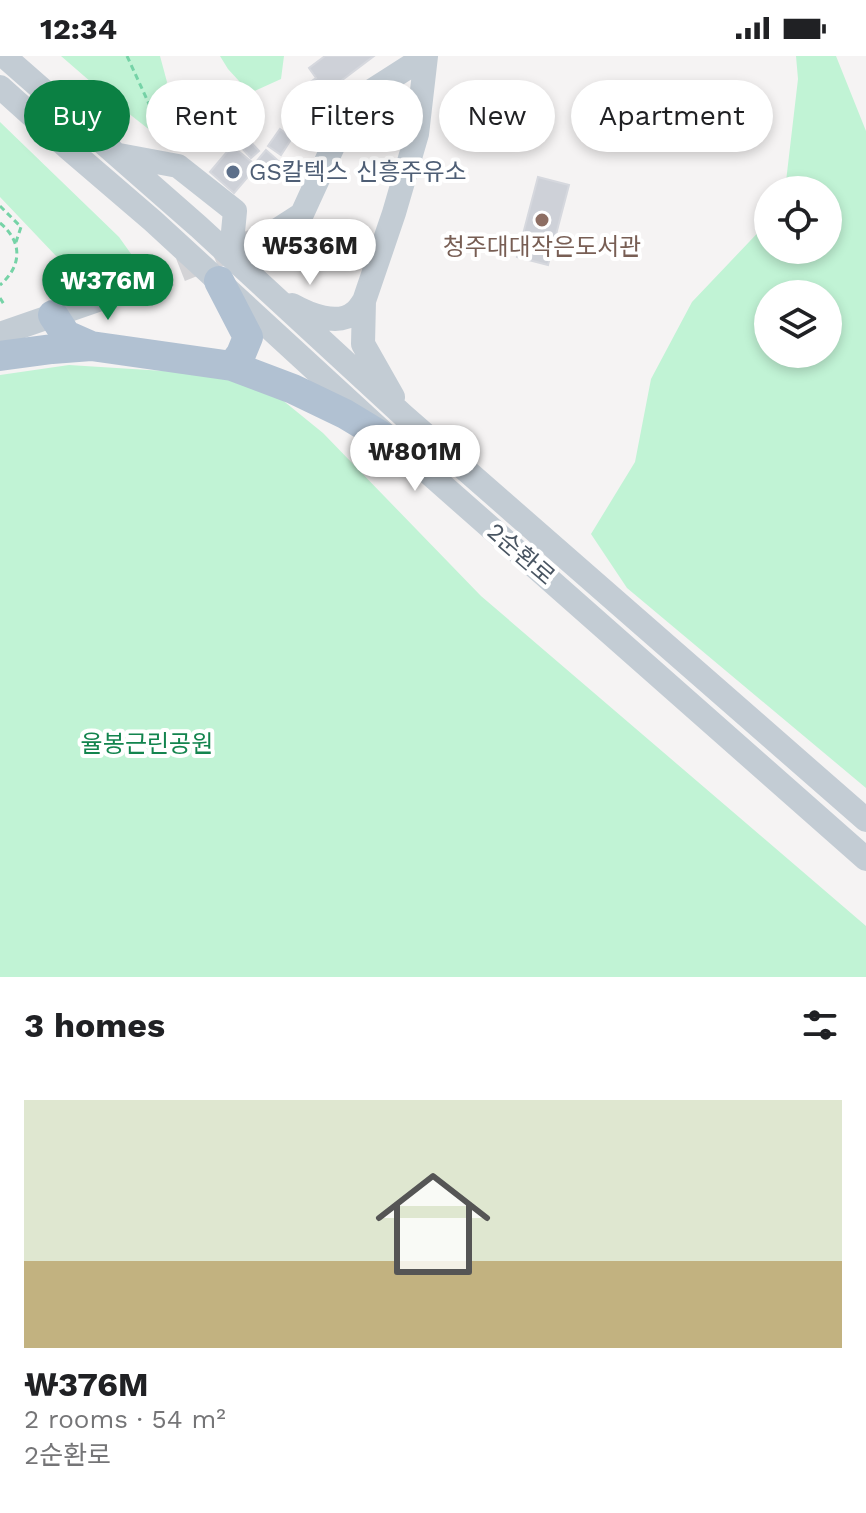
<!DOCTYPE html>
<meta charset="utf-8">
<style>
:root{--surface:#fff;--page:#f6f6f6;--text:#202124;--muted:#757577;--line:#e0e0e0;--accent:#0b8043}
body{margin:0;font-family:"Work Sans","Noto Sans KR",sans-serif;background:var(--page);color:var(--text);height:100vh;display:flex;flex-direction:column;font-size:30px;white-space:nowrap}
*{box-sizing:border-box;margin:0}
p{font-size:26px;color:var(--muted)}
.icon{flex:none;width:44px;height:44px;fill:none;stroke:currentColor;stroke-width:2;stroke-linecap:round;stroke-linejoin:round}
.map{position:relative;height:921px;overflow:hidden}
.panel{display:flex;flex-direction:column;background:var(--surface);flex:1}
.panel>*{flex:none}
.banner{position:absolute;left:24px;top:24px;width:818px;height:72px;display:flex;gap:16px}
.buttons{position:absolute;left:754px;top:120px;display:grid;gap:16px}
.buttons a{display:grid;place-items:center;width:88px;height:88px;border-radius:50%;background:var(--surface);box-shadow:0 4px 12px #0003;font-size:40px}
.price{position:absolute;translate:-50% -68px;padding:0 18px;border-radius:28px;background:#fff;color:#222;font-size:26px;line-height:52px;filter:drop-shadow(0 2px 4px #0008)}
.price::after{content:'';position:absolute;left:50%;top:48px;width:24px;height:18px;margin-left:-12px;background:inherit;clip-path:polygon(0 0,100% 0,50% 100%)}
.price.on{background:var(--accent);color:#fff}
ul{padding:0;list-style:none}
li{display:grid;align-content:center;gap:16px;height:424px;padding:0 24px}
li+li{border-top:2px solid var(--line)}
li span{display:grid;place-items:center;height:248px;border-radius:0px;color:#555}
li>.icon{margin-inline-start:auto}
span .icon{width:144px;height:144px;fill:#fffc;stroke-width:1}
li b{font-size:34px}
h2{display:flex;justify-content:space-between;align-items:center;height:96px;padding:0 24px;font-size:34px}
.pill{padding:0 28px;border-radius:36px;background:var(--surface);box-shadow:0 4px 12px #0003;font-size:28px;line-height:72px}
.pill.on{background:var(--accent);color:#fff}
.status{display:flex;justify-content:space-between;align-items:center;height:56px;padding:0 40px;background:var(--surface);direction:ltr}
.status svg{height:22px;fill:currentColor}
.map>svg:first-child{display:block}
.green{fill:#c1f3d5;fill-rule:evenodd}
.building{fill:#ced1d8;stroke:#d6d8de;stroke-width:2}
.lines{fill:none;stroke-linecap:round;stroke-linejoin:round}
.minor-tunnel{stroke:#d3d3d6;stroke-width:24;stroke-dasharray:24 12;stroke-linecap:butt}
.path{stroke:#76d3a7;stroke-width:3;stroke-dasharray:6 4;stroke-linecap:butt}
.minor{stroke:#c3ccd4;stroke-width:24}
.major{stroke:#b1c1d2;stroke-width:30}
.service-dot{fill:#5c6f8a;stroke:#fff;stroke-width:3}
.education-dot{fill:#8d6e63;stroke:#fff;stroke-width:3}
.labels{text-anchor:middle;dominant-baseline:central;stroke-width:8;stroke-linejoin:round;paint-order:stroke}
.service-label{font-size:24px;fill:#4e5e75;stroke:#fff;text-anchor:start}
.education-label{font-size:24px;fill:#785e54;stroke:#fff}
.street-label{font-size:24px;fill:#495562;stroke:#fff}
.park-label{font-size:24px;fill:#13844e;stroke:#fff}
</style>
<div class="status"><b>12:34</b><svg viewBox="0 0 49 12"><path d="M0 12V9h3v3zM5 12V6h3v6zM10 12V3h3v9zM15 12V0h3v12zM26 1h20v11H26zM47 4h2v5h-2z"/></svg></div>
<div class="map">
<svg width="866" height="921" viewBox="0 0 866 921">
<rect width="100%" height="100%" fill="#f5f3f3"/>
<!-- green -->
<path class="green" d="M61,0H160L167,26L151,75L114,46Z
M220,0H284L281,23L250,37L228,13Z
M796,0H836L866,75V732L627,532L591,478L635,406L651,323L692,246L768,166V194H828V134H785L798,23ZM828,238V298H768V238Z
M0,66L119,181L144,216L108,213L57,201L0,141Z
M69,309L180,316L259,325L323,377L481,540L866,870V921H0V319Z"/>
<!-- building -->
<path class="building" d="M325,0H374L317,43L306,29L316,22L309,12Z
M280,73L292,82L281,99L268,90Z
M248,83L259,95L251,102L240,90Z
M232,90L257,110L234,137L210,116Z
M266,94L283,109L273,121L256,106Z
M538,121L569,129L548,209L517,201Z"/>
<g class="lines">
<!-- minor-tunnel -->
<path class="minor-tunnel" d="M147,227L271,178"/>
<!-- path -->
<path class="path" d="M127,0L167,87
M0,150L21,171L16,186
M0,167C23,186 22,210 0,229
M0,242L5,250"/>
<!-- minor -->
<path class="minor" d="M4,0L199,171L404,360L866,764
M0,31L68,92L153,165L398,390L866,803
M119,99L178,110L235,155L233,176L238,207
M271,178L302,158L346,62L371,35L426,0
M292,249C308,258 338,271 355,256C359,253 361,249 364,245
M0,278L147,227
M393,341L363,288L364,245L394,157L417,78L426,0"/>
<!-- major -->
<path class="major" d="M219,225L248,281L241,298L232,310
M53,259L66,279L91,290
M0,300L52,293L91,290L232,310L293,333L345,358L398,390"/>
</g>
<!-- markers -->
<circle class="service-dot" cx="233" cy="116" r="8"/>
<circle class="education-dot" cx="542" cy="164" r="8"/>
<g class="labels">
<!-- service labels -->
<g class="service-label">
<text x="249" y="116">GS칼텍스 신흥주유소</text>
</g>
<!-- education labels -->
<g class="education-label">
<text x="542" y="191">청주대대작은도서관</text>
</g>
<!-- street labels -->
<g class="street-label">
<text transform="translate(521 498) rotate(41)">2순환로</text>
</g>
<!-- park labels -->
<g class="park-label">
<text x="147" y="688">율봉근린공원</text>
</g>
</g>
</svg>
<div class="buttons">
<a><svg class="icon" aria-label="locate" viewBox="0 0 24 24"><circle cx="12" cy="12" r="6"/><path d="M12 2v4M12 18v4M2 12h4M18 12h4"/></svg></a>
<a><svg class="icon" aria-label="layers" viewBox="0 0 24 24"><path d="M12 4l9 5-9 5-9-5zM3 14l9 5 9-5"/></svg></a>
</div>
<b class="price" style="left:310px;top:231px">₩536M</b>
<b class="price on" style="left:108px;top:266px">₩376M</b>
<b class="price" style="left:415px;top:437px">₩801M</b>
<div class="banner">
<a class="pill on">Buy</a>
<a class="pill">Rent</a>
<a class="pill">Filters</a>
<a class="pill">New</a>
<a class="pill">Apartment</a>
</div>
</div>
<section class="panel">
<h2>3 homes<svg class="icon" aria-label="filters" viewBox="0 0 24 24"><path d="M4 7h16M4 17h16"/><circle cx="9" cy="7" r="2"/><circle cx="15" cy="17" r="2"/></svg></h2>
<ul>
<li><span style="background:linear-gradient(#dfe7d0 65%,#c2b280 0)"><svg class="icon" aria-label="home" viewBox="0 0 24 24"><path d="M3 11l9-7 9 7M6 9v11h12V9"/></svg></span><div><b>₩376M</b><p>2 rooms · 54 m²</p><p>2순환로</p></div></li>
</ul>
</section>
